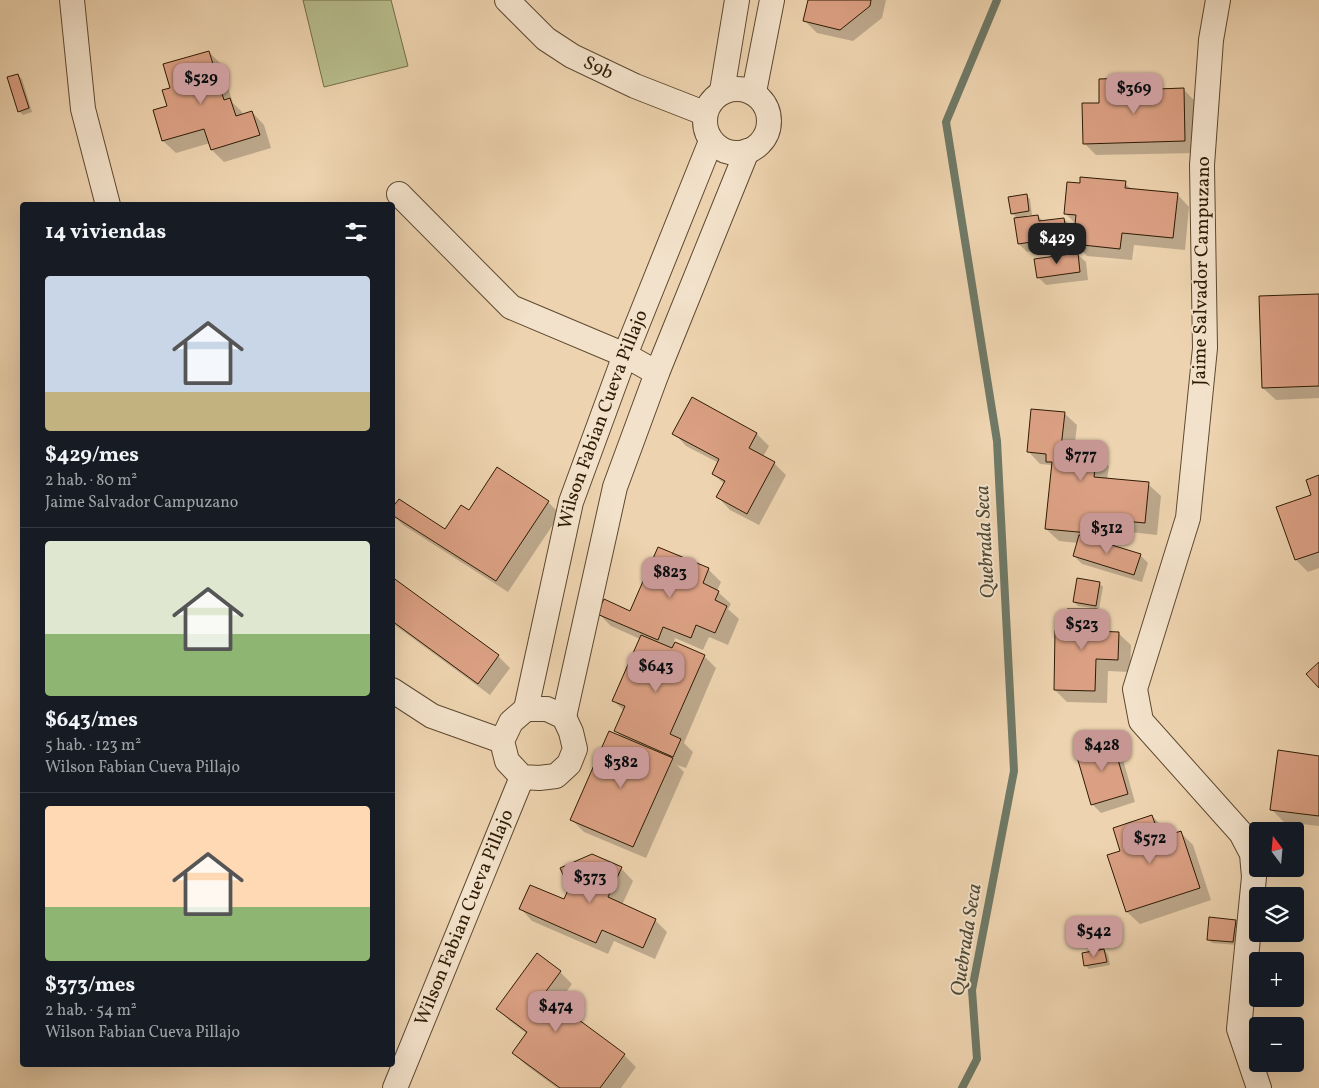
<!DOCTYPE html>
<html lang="es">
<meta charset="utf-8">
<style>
:root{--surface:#171b24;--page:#242831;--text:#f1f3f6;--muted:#9ea1a6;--line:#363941;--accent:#c59692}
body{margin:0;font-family:Vollkorn,serif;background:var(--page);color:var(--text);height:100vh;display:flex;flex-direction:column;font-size:19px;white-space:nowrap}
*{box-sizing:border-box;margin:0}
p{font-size:16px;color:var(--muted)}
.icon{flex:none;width:28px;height:28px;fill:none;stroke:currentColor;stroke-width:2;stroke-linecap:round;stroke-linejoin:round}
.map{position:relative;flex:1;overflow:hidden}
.side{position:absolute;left:20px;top:202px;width:375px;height:865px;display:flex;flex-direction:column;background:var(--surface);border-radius:5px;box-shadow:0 5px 20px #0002}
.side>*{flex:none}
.needle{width:32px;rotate:344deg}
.controls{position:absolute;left:1249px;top:822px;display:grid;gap:10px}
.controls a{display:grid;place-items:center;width:55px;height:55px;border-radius:5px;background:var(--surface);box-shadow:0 5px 20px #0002;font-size:25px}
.price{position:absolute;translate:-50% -42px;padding:0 11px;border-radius:10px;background:var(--accent);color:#111;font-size:16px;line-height:32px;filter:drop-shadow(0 1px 2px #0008)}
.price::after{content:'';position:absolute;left:50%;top:30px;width:15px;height:11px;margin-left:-8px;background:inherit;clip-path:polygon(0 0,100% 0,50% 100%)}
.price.active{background:#222;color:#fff}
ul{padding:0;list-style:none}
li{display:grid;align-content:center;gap:10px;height:265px;padding:0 25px}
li+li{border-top:1px solid var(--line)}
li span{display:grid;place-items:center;height:155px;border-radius:5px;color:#555}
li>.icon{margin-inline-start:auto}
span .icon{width:90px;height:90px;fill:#fffc;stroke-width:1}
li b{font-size:21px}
h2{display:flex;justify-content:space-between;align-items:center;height:60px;padding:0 25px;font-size:21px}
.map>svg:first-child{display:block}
.green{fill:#b7bc8c;stroke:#736c48}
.shadow{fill:#0003}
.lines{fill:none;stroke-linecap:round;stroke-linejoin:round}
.stream{stroke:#6f7966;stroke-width:8}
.building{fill:#dba083;stroke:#2f1b04}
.street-casing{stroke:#5e492f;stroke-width:26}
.street{stroke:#f3e2cb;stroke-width:24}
.labels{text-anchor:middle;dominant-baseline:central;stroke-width:4;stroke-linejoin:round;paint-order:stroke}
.street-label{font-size:19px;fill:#2f1b04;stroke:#f3e2cb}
.water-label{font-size:20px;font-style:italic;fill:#4f4a35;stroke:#f3e2cb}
</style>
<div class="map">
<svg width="1319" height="1088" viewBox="0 0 1319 1088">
<rect width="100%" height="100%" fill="#edd3af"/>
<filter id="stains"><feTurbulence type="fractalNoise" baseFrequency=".004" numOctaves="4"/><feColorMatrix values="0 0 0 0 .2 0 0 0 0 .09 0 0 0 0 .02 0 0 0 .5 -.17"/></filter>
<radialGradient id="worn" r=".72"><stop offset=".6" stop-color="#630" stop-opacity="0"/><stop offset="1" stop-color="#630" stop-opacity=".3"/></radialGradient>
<!-- green -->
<path class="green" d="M303,0H391L408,66L324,87Z"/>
<!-- shadow -->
<path class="shadow" d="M810,0H886L882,18L853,41L817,33L805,21Z
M209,52L221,64L233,103L242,112L243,115L252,112L264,125L271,148L224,162L212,150L210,143L176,153L163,141L154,111L169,107L172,89Z
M18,75L22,79L32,112L23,115L19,111Z
M1129,80L1140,91L1184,90L1196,102L1197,153L1096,155L1084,143L1100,104Z
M1125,183L1132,190L1177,194L1189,207L1185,250L1134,245L1132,260L1087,256L1075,244L1027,252L1019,244L1018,219L1012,213L1026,195L1030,199L1032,215H1027V218L1038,216L1044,222L1064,219L1072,227L1074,241L1077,225L1066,214Z
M1077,254L1086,262L1088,280L1046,285L1038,277Z
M1319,295V398L1276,400L1263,388Z
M1064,413L1077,425L1074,451L1096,453L1109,466L1107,480L1148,484L1161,496L1157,535L1102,529L1101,543L1140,555L1148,563L1142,582L1082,564L1074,556L1078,543L1059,541L1046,529L1052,467L1051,465L1040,464L1028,451Z
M674,433L757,434L769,446L763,457L774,463L786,475L759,525L730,510L718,497L725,485L713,473L719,463L686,446Z
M1319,476V568L1308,572L1296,560Z
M548,502L560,514L508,592L403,525L392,514L445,531L469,511Z
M659,548L708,569L721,582L717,591L731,604L728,609L739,619L728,645L709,637L703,650L675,638L674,642L704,656L716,668L684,743L693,752L686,768L677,765L684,772L646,858L584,832L572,820L623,738L616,731L624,711L613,700L640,639L611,626L599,614L631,612Z
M392,579L498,656L510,668L490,695L392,623Z
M1099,583L1103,587L1099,609L1078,606L1074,602Z
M1096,610L1109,623L1108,633H1118L1131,645L1130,672L1108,671L1107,703L1067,702L1055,690L1068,632Z
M1111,740L1120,749L1135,802L1101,813L1093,805L1076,750Z
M1319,757V826L1284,822L1271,809Z
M1152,816L1164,828L1167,837L1180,832L1193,845L1211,900L1140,924L1127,912L1109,856L1122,852Z
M621,868L633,881L622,905L655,920L667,932L655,959L614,941L608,954L532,921L520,908L565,901Z
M1235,921L1239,925L1237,945L1212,943L1208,939Z
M1104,950L1108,954L1110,965L1089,969L1085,965Z
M560,972L572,984L557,1005L624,1055L636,1067L621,1088H557L526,1065L513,1053L527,1034L510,1021L498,1009Z"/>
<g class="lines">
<!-- stream -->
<path class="stream" d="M962,1088L977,1059L972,990L1014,771L997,441L946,122L997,0"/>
</g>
<!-- building -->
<path class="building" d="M808,0H871L870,6L840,30L803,21Z
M209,51L224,100L230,98L236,116L252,111L260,135L211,150L204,129L162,141L153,110L167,106L162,90L170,88L163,64Z
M18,74L29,108L18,112L7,77Z
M1130,78V90L1184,88L1185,141L1083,144L1082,103H1099V79Z
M1080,177L1126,181L1125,188L1178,193L1173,238L1122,233L1120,249L1073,244L1076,215L1064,214L1067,182L1080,183Z
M1027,194L1029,211L1011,214L1008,197Z
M1038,215L1039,221L1064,218L1067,237L1018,244L1014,218Z
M1078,253L1080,272L1037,278L1034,259Z
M1319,294V386L1262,388L1259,296Z
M692,397L757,433L749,448L775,462L747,514L716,497L725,481L712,474L719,459L672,434Z
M1031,409L1065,412L1061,448L1097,452L1094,477L1149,482L1145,523L1091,518L1089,533L1045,529L1052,462H1046V454L1027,452Z
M497,467L549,501L496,581L392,515V508L399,499L445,529L461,505L469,510Z
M1319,475V552L1295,560L1276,507L1311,495L1306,480Z
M1079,535L1141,554L1134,575L1073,556Z
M658,547L709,568L703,583L719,591L715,600L727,606L715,633L696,625L691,638L663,627L658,640L597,614L604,599L630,611Z
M392,577L499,655L478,684L392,621Z
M1077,578L1100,582L1096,606L1073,602Z
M1067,609H1097L1096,631L1119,632L1118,660L1096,659L1095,691L1054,690L1055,630L1067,631Z
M641,635L672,648L675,642L705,655L670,734L681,739L673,757L614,731L625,706L612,701Z
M1319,662V688L1306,674Z
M609,731L673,758L633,847L570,820Z
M1112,739L1128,794L1091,805L1075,750Z
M1278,750L1319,756V816L1270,810Z
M1152,815L1160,838L1181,831L1200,888L1126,912L1107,855L1120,851L1113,828Z
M592,854L622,867L608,897L656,919L643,948L602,930L596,943L519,909L530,885L564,899L569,888L560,868Z
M1209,917L1236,920L1233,942L1207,940Z
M1104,949L1107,962L1084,966L1082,953Z
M537,953L561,971L544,994L625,1054L600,1088H560L512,1053L527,1032L496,1009Z"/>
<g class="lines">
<defs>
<g id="street">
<path d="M72,0L83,109L108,205"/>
<path id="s1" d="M507,0L546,39L572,56L635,86L704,113"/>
<path d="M1218,0L1211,40L1202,165L1205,348L1188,518L1135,689L1141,721L1241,833L1252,854L1254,877L1239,1029L1259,1088"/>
<circle cx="737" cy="121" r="32"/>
<path d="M722,91L737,0"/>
<path d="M754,92L772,0"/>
<path d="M399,194L511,307L625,355L657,373"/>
<path d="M392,690L432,716L502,741"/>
<path id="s2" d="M526,709L571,502L625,355L711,141"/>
<path d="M526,709H547L564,717L571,732L575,749L569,764L556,776L539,778L522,777L507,761L502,741L511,722Z"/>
<path d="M564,717L615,487L657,373L747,151"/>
<path id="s3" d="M395,1088L522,777"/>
</g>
</defs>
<!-- street casing -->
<use href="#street" class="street-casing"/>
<!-- street -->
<use href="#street" class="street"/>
</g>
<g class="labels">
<!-- street labels -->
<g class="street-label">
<text stroke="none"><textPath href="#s1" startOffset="115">S9b</textPath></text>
<text transform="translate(1202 271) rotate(-89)">Jaime Salvador Campuzano</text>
<text stroke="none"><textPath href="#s2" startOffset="300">Wilson Fabian Cueva Pillajo</textPath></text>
<text stroke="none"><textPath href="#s3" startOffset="184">Wilson Fabian Cueva Pillajo</textPath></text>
</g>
<!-- water labels -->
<g class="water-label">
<text transform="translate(986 542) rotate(-93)">Quebrada Seca</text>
<text transform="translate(967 940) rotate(-81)">Quebrada Seca</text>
</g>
</g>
<rect width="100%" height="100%" filter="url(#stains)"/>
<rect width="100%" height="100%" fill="url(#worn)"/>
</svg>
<div class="controls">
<a><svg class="needle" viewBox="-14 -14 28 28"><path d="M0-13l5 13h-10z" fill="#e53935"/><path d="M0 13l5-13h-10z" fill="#9ea1a6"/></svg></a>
<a><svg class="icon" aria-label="layers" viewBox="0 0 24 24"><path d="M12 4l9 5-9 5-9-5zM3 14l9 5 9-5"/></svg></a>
<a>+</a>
<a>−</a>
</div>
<b class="price" style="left:201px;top:105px">$529</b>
<b class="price" style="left:1134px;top:115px">$369</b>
<b class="price active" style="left:1057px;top:265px">$429</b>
<b class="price" style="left:1081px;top:482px">$777</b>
<b class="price" style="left:1107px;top:555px">$312</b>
<b class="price" style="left:670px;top:599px">$823</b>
<b class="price" style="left:1082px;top:651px">$523</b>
<b class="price" style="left:656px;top:693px">$643</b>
<b class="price" style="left:1102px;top:772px">$428</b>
<b class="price" style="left:621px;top:789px">$382</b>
<b class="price" style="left:1150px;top:865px">$572</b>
<b class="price" style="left:590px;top:904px">$373</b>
<b class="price" style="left:1094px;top:958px">$542</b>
<b class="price" style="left:556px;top:1033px">$474</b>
<section class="side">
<h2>14 viviendas<svg class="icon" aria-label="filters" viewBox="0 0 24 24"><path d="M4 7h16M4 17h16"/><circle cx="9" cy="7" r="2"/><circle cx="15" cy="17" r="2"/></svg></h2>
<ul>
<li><span style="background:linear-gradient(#c9d6e8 75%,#c2b280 0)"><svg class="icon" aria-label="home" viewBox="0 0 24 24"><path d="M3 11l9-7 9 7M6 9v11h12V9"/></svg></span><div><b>$429/mes</b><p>2 hab. · 80 m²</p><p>Jaime Salvador Campuzano</p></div></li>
<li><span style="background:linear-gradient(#dfe7d0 60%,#8fb573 0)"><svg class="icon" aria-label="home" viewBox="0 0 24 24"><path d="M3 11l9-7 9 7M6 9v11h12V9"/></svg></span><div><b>$643/mes</b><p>5 hab. · 123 m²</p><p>Wilson Fabian Cueva Pillajo</p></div></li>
<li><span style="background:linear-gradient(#ffd9b3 65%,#8fb573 0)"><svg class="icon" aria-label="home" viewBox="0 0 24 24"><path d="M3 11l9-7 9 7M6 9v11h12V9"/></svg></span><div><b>$373/mes</b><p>2 hab. · 54 m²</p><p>Wilson Fabian Cueva Pillajo</p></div></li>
</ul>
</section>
</div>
